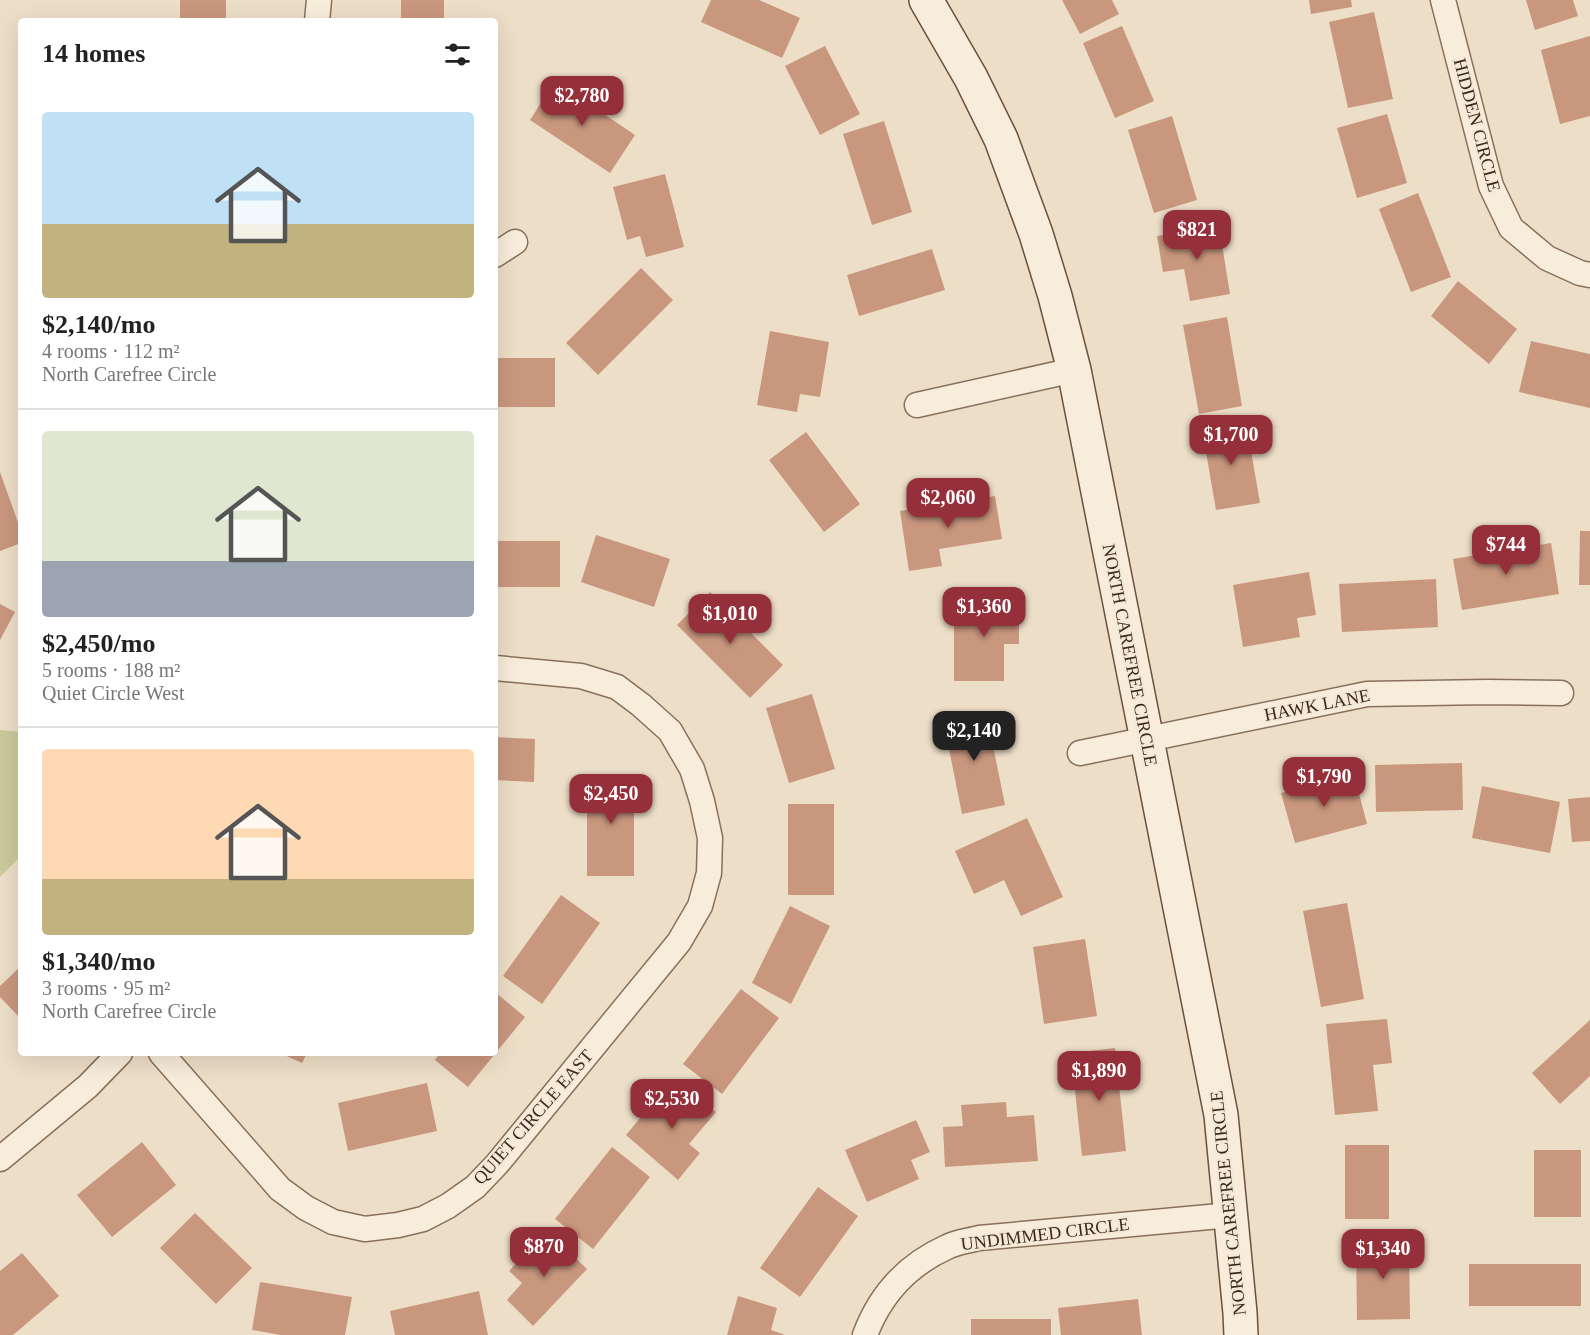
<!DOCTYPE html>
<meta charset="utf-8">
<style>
:root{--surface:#fff;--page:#f6f6f6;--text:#222;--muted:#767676;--line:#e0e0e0;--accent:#952f39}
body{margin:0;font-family:Georgia,serif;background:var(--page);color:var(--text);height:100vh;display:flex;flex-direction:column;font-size:22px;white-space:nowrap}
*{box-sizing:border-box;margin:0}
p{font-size:20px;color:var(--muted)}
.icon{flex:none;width:33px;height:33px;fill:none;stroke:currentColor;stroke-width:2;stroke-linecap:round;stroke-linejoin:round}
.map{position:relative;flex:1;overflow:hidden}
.details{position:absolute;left:18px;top:18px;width:480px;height:1038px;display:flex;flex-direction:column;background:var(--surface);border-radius:6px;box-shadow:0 6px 24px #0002}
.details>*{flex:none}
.price{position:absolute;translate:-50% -51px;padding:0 14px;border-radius:12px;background:var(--accent);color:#fff;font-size:20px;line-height:39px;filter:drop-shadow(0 2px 3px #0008)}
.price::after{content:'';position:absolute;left:50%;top:36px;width:18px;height:14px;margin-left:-9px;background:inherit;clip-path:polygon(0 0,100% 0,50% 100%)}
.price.on{background:#222;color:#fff}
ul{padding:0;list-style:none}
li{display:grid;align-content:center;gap:12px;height:318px;padding:0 24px}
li+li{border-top:2px solid var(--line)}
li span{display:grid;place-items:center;height:186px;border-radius:6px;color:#555}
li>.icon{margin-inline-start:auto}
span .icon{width:108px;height:108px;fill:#fffc;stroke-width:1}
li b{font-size:26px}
h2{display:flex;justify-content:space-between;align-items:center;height:72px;padding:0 24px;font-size:26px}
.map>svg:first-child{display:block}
.green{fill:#c9cb9b}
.building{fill:#c9977e}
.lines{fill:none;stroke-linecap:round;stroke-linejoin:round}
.minor-casing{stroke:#88705d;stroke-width:27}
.secondary-casing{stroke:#6a5140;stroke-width:36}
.minor{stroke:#f8ecda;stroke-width:24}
.secondary{stroke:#f8ecda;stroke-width:33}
.labels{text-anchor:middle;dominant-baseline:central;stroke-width:4.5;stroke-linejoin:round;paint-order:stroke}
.street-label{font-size:18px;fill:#392a20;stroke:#f5e9d6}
</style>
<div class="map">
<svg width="1590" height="1335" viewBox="0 0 1590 1335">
<rect width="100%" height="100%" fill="#eddec7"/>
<!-- green -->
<path class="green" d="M0,730L21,732V856L0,877Z"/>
<!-- building -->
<path class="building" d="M180,0H226V21H180Z
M401,0H444V21H401Z
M711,0H759L800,18L782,58L701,22Z
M1062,0H1112L1119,14L1080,34Z
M1309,0H1351L1352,7L1311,14Z
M1526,0H1573L1578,16L1535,30Z
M1374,12L1393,99L1348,108L1329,22Z
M1122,26L1154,101L1115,118L1083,43Z
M1590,36V116L1560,124L1541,50Z
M825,46L860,114L820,135L785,66Z
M555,81L635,135L610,173L530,120Z
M1387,114L1407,183L1357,198L1337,128Z
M1172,116L1197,200L1154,213L1128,130Z
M884,121L912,212L872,225L843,134Z
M665,174L684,247L646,257L640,236L627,240L613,187Z
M1418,193L1451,277L1411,292L1379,209Z
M1219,226L1230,294L1190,301L1184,269L1163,272L1157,236Z
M932,249L945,290L859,316L847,275Z
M641,268L673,300L598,375L566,343Z
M1458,281L1517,329L1489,364L1431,316Z
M1227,317L1242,406L1199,414L1183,325Z
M770,331L829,342L820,397L800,394L797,412L757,405Z
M1531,341L1590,354V408L1519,392Z
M495,358H555V407H495Z
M1246,422L1260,503L1216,510L1202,429Z
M806,432L860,504L824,532L769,460Z
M0,472L21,531V543L0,551Z
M995,496L1002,539L939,549L942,566L909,571L900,511Z
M1580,531H1590V585H1579Z
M596,535L670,559L654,607L581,582Z
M495,541H560V587H495Z
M1551,543L1559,594L1462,610L1453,559Z
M1309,572L1316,615L1297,618L1300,637L1243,647L1233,585Z
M1436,579L1438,627L1342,632L1339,584Z
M710,592L783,665L750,698L677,625Z
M954,601H1019V644H1004V681H954Z
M0,604L15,612L0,640Z
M812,694L835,769L789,783L766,708Z
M986,711L1005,805L962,814L943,719Z
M495,737L535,739L534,782L495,780Z
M1462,763L1463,810L1376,812L1375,765Z
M1354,774L1367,824L1295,843L1281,793Z
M587,775H634V876H587Z
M1482,786L1560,802L1550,853L1472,838Z
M1590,797V841L1572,842L1568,799Z
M788,804H834V895H788Z
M1027,818L1063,897L1021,916L1004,880L974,894L955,851Z
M561,895L600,923L542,1004L503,976Z
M1347,903L1364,999L1321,1007L1303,911Z
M790,906L830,926L791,1004L752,983Z
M1085,939L1097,1016L1044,1024L1033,947Z
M21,966V1019L0,997V986Z
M741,989L779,1018L722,1094L683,1064Z
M495,992L525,1017L468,1087L435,1060L440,1053H495Z
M1387,1019L1392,1063L1373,1065L1378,1111L1335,1115L1326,1024Z
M1590,1020V1076L1560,1104L1532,1073Z
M1115,1048L1126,1151L1082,1156L1071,1053Z
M280,1053H307L302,1063Z
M427,1083L437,1131L348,1151L338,1103Z
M682,1084L716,1112L689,1144L700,1153L678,1180L626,1135L655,1100L663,1106Z
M1006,1102L1007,1117L1034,1115L1038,1161L945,1167L943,1127L963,1126L961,1105Z
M916,1120L930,1152L911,1160L919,1179L867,1202L845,1150Z
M142,1142L176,1185L112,1237L77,1195Z
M1345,1145H1389V1219H1345Z
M612,1147L650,1177L593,1249L555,1219Z
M1534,1150H1581V1217H1534Z
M818,1187L858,1216L800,1297L760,1268Z
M195,1213L252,1268L216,1304L160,1248Z
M547,1231L587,1269L533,1326L507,1300L522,1283L509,1271Z
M1409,1240L1410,1319L1357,1320L1356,1241Z
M22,1253L59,1296L13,1335H0V1271Z
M1469,1264H1581V1306H1469Z
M260,1282L352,1297L345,1335H281L252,1330Z
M479,1291L488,1335H395L390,1311Z
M738,1296L777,1308L771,1330L785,1335H727Z
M1138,1299L1142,1335H1061L1058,1308Z
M971,1319H1051V1335H971Z"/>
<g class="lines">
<defs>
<path id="minor" d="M1443,0L1491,186L1511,228L1547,258L1580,273L1590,275
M317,21L319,0
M495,255L515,242
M917,405L1074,370
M1080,753L1367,694L1488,692L1561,693
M161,1053L280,1189L306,1208L333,1222L365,1229L398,1225L423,1219L448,1206L475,1187L497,1164L679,942L700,906L709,873L710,838L702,801L692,769L670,731L641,705L617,687L581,676L495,668
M0,1159L88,1086L120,1053
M865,1335C880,1295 907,1265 947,1247C956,1242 968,1241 979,1238L1231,1215"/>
<path id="secondary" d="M926,0L971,78L1001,139L1036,234L1055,296L1074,370L1221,1115L1240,1313L1241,1335"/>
</defs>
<!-- minor casing -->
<use href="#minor" class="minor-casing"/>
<!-- secondary casing -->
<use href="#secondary" class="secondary-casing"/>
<!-- minor -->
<use href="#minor" class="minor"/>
<!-- secondary -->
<use href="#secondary" class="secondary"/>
</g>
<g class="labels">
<!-- street labels -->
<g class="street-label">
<text transform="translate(1477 125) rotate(75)">HIDDEN CIRCLE</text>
<text transform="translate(1130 655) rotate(79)">NORTH CAREFREE CIRCLE</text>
<text transform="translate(1317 705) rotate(-11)">HAWK LANE</text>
<text transform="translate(533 1117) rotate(-49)">QUIET CIRCLE EAST</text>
<text transform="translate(1228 1203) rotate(-96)">NORTH CAREFREE CIRCLE</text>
<text transform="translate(1045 1234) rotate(-7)">UNDIMMED CIRCLE</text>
</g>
</g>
</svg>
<b class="price" style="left:582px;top:127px">$2,780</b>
<b class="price" style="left:1197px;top:261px">$821</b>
<b class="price" style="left:1231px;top:466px">$1,700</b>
<b class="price" style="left:948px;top:529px">$2,060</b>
<b class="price" style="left:1506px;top:576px">$744</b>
<b class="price" style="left:984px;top:638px">$1,360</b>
<b class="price" style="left:730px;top:645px">$1,010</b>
<b class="price on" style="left:974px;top:762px">$2,140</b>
<b class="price" style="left:1324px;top:808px">$1,790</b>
<b class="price" style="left:611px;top:825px">$2,450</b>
<b class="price" style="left:1099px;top:1102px">$1,890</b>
<b class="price" style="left:672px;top:1130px">$2,530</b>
<b class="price" style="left:544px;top:1278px">$870</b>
<b class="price" style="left:1383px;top:1280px">$1,340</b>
<section class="details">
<h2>14 homes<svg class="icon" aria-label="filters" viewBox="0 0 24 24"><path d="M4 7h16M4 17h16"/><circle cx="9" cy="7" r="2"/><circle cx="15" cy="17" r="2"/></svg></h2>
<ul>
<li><span style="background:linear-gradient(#bfe0f5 60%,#c2b280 0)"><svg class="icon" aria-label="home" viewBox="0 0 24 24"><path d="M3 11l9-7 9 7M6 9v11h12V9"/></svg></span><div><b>$2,140/mo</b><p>4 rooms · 112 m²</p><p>North Carefree Circle</p></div></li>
<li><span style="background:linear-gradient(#dfe7d0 70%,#9aa5b1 0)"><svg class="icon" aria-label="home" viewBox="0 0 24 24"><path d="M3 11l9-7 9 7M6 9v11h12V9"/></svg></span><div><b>$2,450/mo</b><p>5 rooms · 188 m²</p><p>Quiet Circle West</p></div></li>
<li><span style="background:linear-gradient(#ffd9b3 70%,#c2b280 0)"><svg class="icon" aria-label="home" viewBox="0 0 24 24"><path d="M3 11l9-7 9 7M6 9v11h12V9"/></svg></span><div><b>$1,340/mo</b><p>3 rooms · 95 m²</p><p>North Carefree Circle</p></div></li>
</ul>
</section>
</div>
